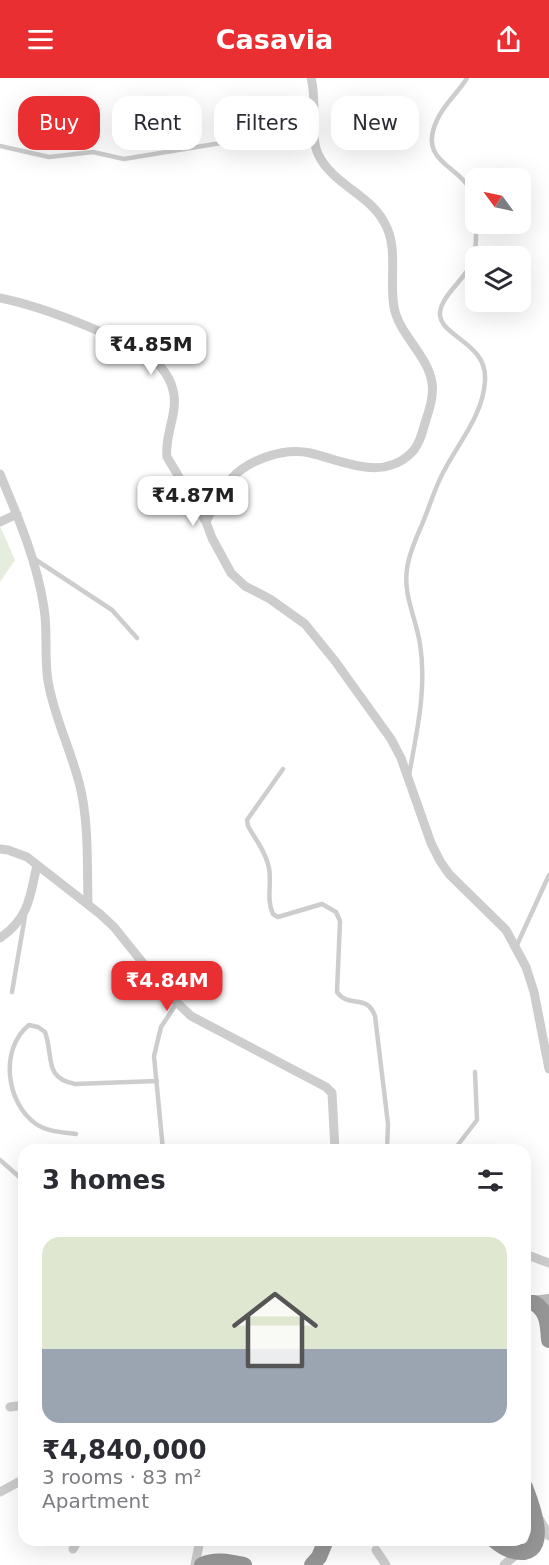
<!DOCTYPE html>
<meta charset="utf-8">
<style>
:root{--surface:#fff;--page:#f7f7f7;--text:#2b2b33;--muted:#7c7c81;--accent:#ea2f33}
body{margin:0;font-family:"DejaVu Sans",sans-serif;background:var(--page);color:var(--text);height:100vh;display:flex;flex-direction:column;font-size:22px;white-space:nowrap}
*{box-sizing:border-box;margin:0}
p{font-size:20px;color:var(--muted)}
.icon{flex:none;width:33px;height:33px;fill:none;stroke:currentColor;stroke-width:2;stroke-linecap:round;stroke-linejoin:round}
.map{position:relative;flex:1;overflow:hidden}
.details{position:absolute;left:18px;top:1066px;width:513px;height:402px;display:flex;flex-direction:column;background:var(--surface);border-radius:18px;box-shadow:0 6px 24px #0002}
.details>*{flex:none}
.hud{position:absolute;left:18px;top:18px;width:513px;height:54px;display:flex;gap:12px}
.needle{width:39px;rotate:303deg}
.tools{position:absolute;left:465px;top:90px;display:grid;gap:12px}
.tools a{display:grid;place-items:center;width:66px;height:66px;border-radius:12px;background:var(--surface);box-shadow:0 6px 24px #0002;font-size:30px}
.price{position:absolute;translate:-50% -51px;padding:0 14px;border-radius:12px;background:#fff;color:#222;font-size:20px;line-height:39px;filter:drop-shadow(0 2px 3px #0008)}
.price::after{content:'';position:absolute;left:50%;top:36px;width:18px;height:14px;margin-left:-9px;background:inherit;clip-path:polygon(0 0,100% 0,50% 100%)}
.price.selected{background:var(--accent);color:#fff}
ul{padding:0;list-style:none}
li{display:grid;align-content:center;gap:12px;height:318px;padding:0 24px}
li span{display:grid;place-items:center;height:186px;border-radius:18px;color:#555}
li>.icon{margin-inline-start:auto}
span .icon{width:108px;height:108px;fill:#fffc;stroke-width:1}
li b{font-size:26px}
h2{display:flex;justify-content:space-between;align-items:center;height:72px;padding:0 24px;font-size:26px}
.pill{padding:0 21px;border-radius:18px;background:var(--surface);box-shadow:0 6px 24px #0002;font-size:21px;line-height:54px}
.pill.selected{background:var(--accent);color:#fff}
header{display:flex;justify-content:space-between;align-items:center;height:78px;padding:0 24px;background:var(--accent);color:#fff;font-size:27px;font-weight:600}
.map>svg:first-child{display:block}
.green{fill:#e5edde}
.lines{fill:none;stroke-linecap:round;stroke-linejoin:round}
.lane{stroke:#cdcdcd;stroke-width:4.5}
.street{stroke:#cdcdcd;stroke-width:9}
.secondary{stroke:#bababa;stroke-width:14}
.highway{stroke:#979797;stroke-width:16}
</style>
<header><svg class="icon" aria-label="menu" viewBox="0 0 24 24"><path d="M4 6h16M4 12h16M4 18h16"/></svg>Casavia<svg class="icon" aria-label="share" viewBox="0 0 24 24"><path d="M12 15V3M7 8l5-5 5 5M5 13v7h14v-7"/></svg></header>
<div class="map">
<svg width="549" height="1487" viewBox="0 0 549 1487">
<rect width="100%" height="100%" fill="#fff"/>
<!-- green -->
<path class="green" d="M0,448L15,482L0,504Z"/>
<g class="lines">
<!-- lane -->
<path class="lane" d="M467,0C458,15 444,26 437,42C418,83 456,86 471,112C475,120 475,130 476,139
M0,68L49,79L93,74L124,81L221,65
M33,480L112,532L137,560
M283,691L247,742L248,748C255,761 266,774 269,790C272,805 266,822 273,836L278,839L322,826L336,834L340,843L337,914C349,931 367,915 375,938L388,1046L387,1072
M409,697C417,653 427,610 420,566C416,540 403,517 407,491C409,473 419,455 425,439C431,424 436,407 444,393C459,364 483,337 485,303C488,264 439,259 440,235C441,217 467,200 473,182C477,170 476,158 476,146
M516,869L549,797
M12,914L25,838
M76,1056C63,1054 48,1054 36,1046C5,1024 0,970 29,947L38,949L45,954C54,978 43,1000 75,1006L157,1003
M163,1072L154,978L161,949L177,925
M454,1072L477,1042L475,994
M0,1082L24,1103"/>
<!-- street -->
<path class="street" d="M311,0C318,24 309,55 318,76C332,106 369,116 384,144C399,169 389,201 394,229C399,257 428,277 432,305C434,318 429,333 425,345C422,356 418,370 409,377C380,403 341,382 310,375C284,369 248,382 231,401C220,414 213,429 206,444L212,460L231,495L245,508L270,521L305,546L335,583L391,661L401,680L431,765L440,783L449,796L506,852L526,889L534,914L549,991
M0,220C39,228 132,261 160,288C166,295 171,303 173,312C179,334 164,357 167,379L206,444
M0,396C18,439 37,483 44,530C48,554 44,579 48,603C54,639 71,672 80,708C89,746 87,787 88,826
M0,444L17,436
M0,771L8,772L27,779L100,836L114,849L167,915L191,938L326,1009L332,1015L335,1072
M0,860C29,840 30,819 37,787
M525,1176L549,1185
M10,1329L24,1327
M0,1414L24,1401
M540,1442L549,1458
M73,1471L78,1462
M376,1472L386,1487
M195,1487L200,1462
M504,1487L519,1474"/>
<!-- secondary -->
<path class="secondary" d="M534,1225L549,1223"/>
<!-- highway -->
<path class="highway" d="M525,1225H534C548,1233 548,1247 549,1262
M494,1462C502,1469 512,1475 524,1474C549,1470 531,1425 525,1409
M202,1487C216,1481 229,1484 244,1487
M312,1487L319,1479L326,1462"/>
</g>
</svg>
<div class="tools">
<a><svg class="needle" viewBox="-14 -14 28 28"><path d="M0-13l5 13h-10z" fill="#e53935"/><path d="M0 13l5-13h-10z" fill="#7c7c81"/></svg></a>
<a><svg class="icon" aria-label="layers" viewBox="0 0 24 24"><path d="M12 4l9 5-9 5-9-5zM3 14l9 5 9-5"/></svg></a>
</div>
<b class="price" style="left:151px;top:298px">₹4.85M</b>
<b class="price" style="left:193px;top:449px">₹4.87M</b>
<b class="price selected" style="left:167px;top:934px">₹4.84M</b>
<div class="hud">
<a class="pill selected">Buy</a>
<a class="pill">Rent</a>
<a class="pill">Filters</a>
<a class="pill">New</a>
</div>
<section class="details">
<h2>3 homes<svg class="icon" aria-label="filters" viewBox="0 0 24 24"><path d="M4 7h16M4 17h16"/><circle cx="9" cy="7" r="2"/><circle cx="15" cy="17" r="2"/></svg></h2>
<ul>
<li><span style="background:linear-gradient(#dfe7d0 60%,#9aa5b1 0)"><svg class="icon" aria-label="home" viewBox="0 0 24 24"><path d="M3 11l9-7 9 7M6 9v11h12V9"/></svg></span><div><b>₹4,840,000</b><p>3 rooms · 83 m²</p><p>Apartment</p></div></li>
</ul>
</section>
</div>
